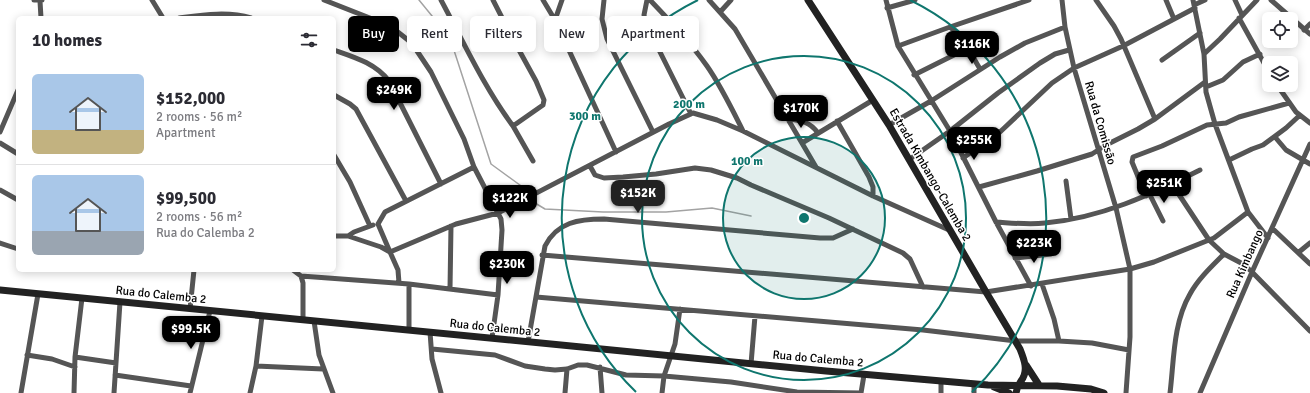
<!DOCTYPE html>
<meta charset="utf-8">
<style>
:root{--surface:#fff;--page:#f2f2f3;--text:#2b2b33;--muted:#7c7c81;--line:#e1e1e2;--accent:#000}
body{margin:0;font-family:Signika,sans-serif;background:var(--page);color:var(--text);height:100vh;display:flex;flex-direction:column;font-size:15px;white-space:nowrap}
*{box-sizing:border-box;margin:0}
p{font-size:13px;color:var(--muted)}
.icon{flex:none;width:22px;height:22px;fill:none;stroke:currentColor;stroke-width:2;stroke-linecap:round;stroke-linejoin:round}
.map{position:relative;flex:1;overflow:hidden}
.panel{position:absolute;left:16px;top:16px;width:320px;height:256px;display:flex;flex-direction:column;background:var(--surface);border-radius:6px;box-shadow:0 2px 10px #0003}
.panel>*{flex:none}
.top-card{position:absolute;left:348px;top:16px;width:380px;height:36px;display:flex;gap:8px}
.fabs{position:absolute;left:1262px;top:12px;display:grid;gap:8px}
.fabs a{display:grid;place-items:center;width:36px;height:36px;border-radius:6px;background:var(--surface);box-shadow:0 2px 10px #0003;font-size:20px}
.price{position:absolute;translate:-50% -34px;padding:0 9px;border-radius:8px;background:var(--accent);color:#fff;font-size:13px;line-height:26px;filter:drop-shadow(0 1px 2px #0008)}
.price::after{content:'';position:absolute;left:50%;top:24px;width:12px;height:9px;margin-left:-6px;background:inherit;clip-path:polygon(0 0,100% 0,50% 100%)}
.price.current{background:#222;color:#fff}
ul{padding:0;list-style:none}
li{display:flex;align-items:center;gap:12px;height:100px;padding:0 16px}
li+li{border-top:1px solid var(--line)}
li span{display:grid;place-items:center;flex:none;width:112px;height:80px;border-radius:6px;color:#555}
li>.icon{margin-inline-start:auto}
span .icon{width:48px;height:48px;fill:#fffc;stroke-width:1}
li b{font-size:17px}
h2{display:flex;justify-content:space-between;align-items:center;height:48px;padding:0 16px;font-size:17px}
.pill{padding:0 14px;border-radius:6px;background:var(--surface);box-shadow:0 2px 10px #0003;font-size:14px;line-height:36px}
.pill.current{background:var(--accent);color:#fff}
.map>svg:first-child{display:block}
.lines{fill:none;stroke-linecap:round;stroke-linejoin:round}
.stream{stroke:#a3a3a3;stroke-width:1.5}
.minor{stroke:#555;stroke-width:5}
.secondary{stroke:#222;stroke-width:7}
.ring{fill:none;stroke:#0f766e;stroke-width:2}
.labels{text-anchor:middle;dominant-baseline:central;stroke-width:3;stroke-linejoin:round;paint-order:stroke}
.street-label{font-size:12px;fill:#000;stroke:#fff}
.centre{fill:#0f766e;stroke:#fff;stroke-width:2}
.ring-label{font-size:12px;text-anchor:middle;font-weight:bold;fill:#0f766e;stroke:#fff;stroke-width:3;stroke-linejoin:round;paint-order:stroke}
</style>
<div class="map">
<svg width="1310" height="393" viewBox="0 0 1310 393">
<rect width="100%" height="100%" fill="#fff"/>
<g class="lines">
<!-- stream -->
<path class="stream" d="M419,0L450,38L491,164L524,188
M535,203L545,209L603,212H666L712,208L751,216"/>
<!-- minor -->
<path class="minor" d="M34,0H42
M152,0L163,18
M324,0L380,22L394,29L408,40L417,51L431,72L464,139L474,167L501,219L502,230L498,295L492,338
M441,0C464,43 484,87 513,126
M493,0L514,41L536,81L544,100L543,105L513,126L533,161
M543,0L555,20L616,152
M604,0L602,19L607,39L653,132
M647,0L644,15L646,24L691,114
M650,0C670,21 690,42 707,66C721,86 732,109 743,131
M709,0L735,29L816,167
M886,0L898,46L950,131L996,222L1031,286
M1062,0L1065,27L1074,68L1116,208L1130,269V337L1126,393
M1096,0L1114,26L1121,39L1155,119
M1166,0L1174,19
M1193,0L1204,54L1206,92L1215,124L1248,212L1268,238
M1235,0L1242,15
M1271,0L1310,34
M40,1L41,18
M1194,5L1205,0
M887,8L915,0
M721,11L731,0
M179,18C202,15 228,11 251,18
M1239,18L1269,72
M555,20L562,0
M950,27L962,38L980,69
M1304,30L1310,24
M898,46L950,27L1029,0
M334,50C354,57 375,63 389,81L441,184
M1204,54L1220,39L1257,0
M1162,60L1200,33
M914,75L968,48
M1277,85L1296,112L1310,123
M1206,87L1223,80L1243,62L1260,54
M334,95L350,104L356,109L406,201
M788,119C801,120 810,122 818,133
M837,121L869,177L873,187V196
M889,125L931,101L1000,57L1025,43L1065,27
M0,132L18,90
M1275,137L1286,150L1310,164
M0,143L18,154
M802,143L873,100
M334,155L350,182L370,226
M963,158L1000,132L1052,83L1074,68L1123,46L1195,8
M910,159L950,131L998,93L1040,63L1055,54L1069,50
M1229,160L1252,149L1263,145L1286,128L1299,116
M590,166L595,175L604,178L623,177L656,174L695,168L711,170L737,178L751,185L829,218L903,253L910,259L923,287
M1066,181L1071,219
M1172,184L1209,240L1224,254L1243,264L1252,272L1310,331
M979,187L1037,171L1092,154L1106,145L1138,129L1155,119L1205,82
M0,190L18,200
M1150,195L1163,221
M1146,196L1132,162L1133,157L1162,146L1207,125L1226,123L1239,117L1289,103
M996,222C1012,223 1029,225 1045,223C1101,218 1150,195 1200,170
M1272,228L1310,264
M334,236H348L354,232L373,225
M348,236L381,247L390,252
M0,243L18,249
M390,252L456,224L498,213L669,124L693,113L717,120L743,131L873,196L949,230
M1299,252L1310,243
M542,255L986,292L1130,269L1154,262L1214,238L1248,212
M1015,258L1051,254
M293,270L301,276L303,283V320
M301,276L409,284L498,295
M399,283L398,270L390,252L378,224L385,212L474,167
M1042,284L1054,319L1059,341
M450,289L451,226
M536,297L923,330L1016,341H1059L1092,343L1129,350
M190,309L194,270
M314,321L319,355L333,393
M409,330V284
M430,332L432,359L441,393
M528,342L545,246C557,222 579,219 604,219L820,238H833L853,229
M432,349L495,355L525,366L545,369L555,370L567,369L578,365H587L626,375L664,376L731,382L797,392L861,393
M27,355L52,359L75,367
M75,357L116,363
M751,364L755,316
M256,366L323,369
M600,367L602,393
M115,375L191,386
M941,381V393
M21,393L38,294
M74,393L75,357L82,298
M114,393L120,302
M190,393L210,311
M250,393L256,366L262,316
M565,393L567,369
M662,393L664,376L675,344L680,309
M861,393L864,375
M974,393V384
M1170,393C1174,361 1173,323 1190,294C1198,279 1212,266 1224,254
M1200,393L1252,272L1310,144"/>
<!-- secondary -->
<path class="secondary" d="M808,0L889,125L986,292L1020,349C1024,359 1029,371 1021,381C1018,386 1017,387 1016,393
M0,290L826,371L988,385L1057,386L1091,389L1104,393
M1026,365L1039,385
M994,387L1009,393"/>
</g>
<!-- distance rings -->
<circle cx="804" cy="218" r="81" fill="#0f766e" fill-opacity=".12"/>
<g class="ring">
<circle cx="804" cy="218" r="81"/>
<circle cx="804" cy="218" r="162"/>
<path d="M636 392A242 242 0 0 1 698 0M910 0A242 242 0 0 1 972 392"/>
</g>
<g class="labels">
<!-- street labels -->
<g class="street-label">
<text transform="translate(1100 123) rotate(74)">Rua da Comissão</text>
<text transform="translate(930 175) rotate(60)">Estrada Kimbango-Calemba 2</text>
<text transform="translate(1245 264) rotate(-66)">Rua Kimbango</text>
<text transform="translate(161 295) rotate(6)">Rua do Calemba 2</text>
<text transform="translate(495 328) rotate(6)">Rua do Calemba 2</text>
<text transform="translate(818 359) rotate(5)">Rua do Calemba 2</text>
</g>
</g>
<circle cx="804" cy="218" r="6" class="centre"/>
<g class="ring-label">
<text x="689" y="108">200 m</text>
<text x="585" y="120">300 m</text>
<text x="747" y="165">100 m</text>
</g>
</svg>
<div class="fabs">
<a><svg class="icon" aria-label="locate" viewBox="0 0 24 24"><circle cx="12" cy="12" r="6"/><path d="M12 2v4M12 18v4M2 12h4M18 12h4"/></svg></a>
<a><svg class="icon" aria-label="layers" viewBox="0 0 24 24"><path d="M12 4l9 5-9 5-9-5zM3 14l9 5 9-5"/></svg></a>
</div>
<b class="price" style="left:972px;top:65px">$116K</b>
<b class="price" style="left:394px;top:111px">$249K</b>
<b class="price" style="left:801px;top:129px">$170K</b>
<b class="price" style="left:974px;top:161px">$255K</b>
<b class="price" style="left:1164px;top:204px">$251K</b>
<b class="price current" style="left:638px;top:214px">$152K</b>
<b class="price" style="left:510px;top:219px">$122K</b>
<b class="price" style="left:1034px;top:264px">$223K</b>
<b class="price" style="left:507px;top:285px">$230K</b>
<b class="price" style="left:191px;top:350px">$99.5K</b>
<div class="top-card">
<a class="pill current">Buy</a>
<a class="pill">Rent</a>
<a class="pill">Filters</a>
<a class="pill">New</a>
<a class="pill">Apartment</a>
</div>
<section class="panel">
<h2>10 homes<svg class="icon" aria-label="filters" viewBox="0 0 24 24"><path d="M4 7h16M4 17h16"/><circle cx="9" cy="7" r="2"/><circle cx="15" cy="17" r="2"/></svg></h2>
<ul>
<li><span style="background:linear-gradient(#a9c7e8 70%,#c2b280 0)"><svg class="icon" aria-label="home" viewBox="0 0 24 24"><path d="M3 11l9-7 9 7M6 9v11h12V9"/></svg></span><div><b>$152,000</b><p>2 rooms · 56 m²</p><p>Apartment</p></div></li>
<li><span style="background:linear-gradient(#a9c7e8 70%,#9aa5b1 0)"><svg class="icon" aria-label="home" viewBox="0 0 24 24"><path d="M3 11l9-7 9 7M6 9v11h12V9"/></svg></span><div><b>$99,500</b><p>2 rooms · 56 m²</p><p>Rua do Calemba 2</p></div></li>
</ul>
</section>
</div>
